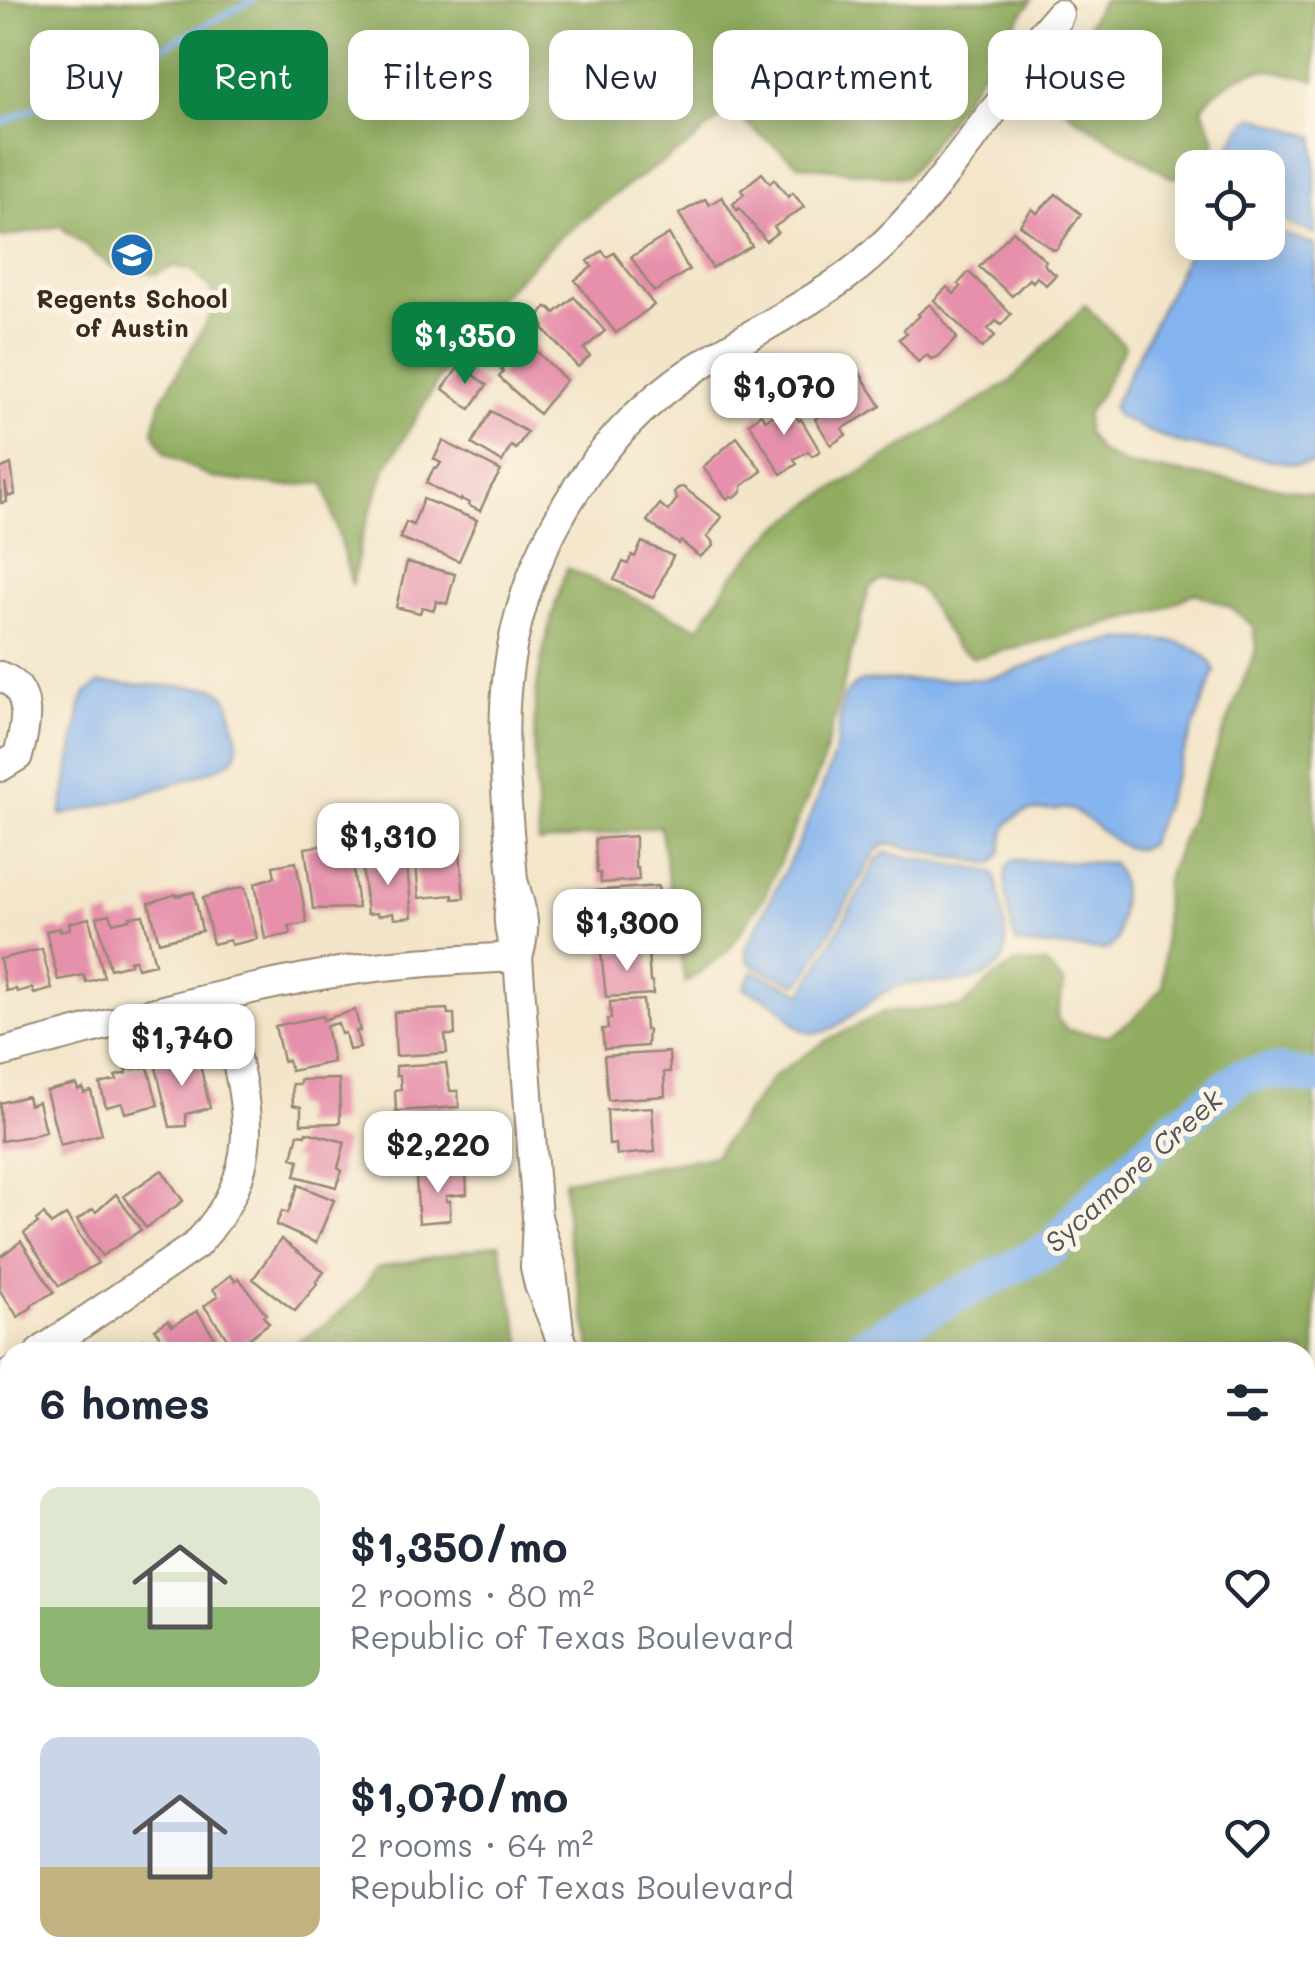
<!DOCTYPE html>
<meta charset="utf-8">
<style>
:root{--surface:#fff;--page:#f6f6f7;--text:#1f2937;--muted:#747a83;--accent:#0b8043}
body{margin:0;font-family:Mali,sans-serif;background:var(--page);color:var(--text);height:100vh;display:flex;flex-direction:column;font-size:38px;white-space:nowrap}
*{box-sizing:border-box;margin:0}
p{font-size:32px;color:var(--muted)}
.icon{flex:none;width:55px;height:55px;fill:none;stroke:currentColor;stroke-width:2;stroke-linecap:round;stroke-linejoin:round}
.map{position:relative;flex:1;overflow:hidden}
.drawer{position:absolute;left:0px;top:1342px;width:1315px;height:642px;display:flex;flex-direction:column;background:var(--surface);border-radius:30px 30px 0 0;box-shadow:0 5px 25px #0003}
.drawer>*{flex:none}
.hud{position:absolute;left:30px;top:30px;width:1255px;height:90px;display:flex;gap:20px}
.tools{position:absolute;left:1175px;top:150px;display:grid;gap:20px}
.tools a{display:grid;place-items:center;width:110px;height:110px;border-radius:20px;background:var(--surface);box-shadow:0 5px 25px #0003;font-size:50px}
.price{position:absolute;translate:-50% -85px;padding:0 22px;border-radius:20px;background:#fff;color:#222;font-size:32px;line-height:65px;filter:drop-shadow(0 2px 5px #0008)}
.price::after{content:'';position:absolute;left:50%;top:60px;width:30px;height:22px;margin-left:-15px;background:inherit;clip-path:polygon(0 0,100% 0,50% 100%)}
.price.on{background:var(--accent);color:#fff}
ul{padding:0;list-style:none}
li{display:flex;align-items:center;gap:30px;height:250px;padding:0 40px}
li span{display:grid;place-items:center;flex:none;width:280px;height:200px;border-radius:20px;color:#555}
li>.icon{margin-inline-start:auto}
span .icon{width:120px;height:120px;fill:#fffc;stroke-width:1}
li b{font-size:42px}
h2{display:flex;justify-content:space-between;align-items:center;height:120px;padding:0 40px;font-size:42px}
.pill{padding:0 35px;border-radius:20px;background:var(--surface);box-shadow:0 5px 25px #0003;font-size:35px;line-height:90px}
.pill.on{background:var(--accent);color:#fff}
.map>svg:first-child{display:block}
.forest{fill:#8fac5f;stroke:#656b3e;stroke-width:2.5}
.water{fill:#84b4ef;stroke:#606f86;stroke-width:2.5}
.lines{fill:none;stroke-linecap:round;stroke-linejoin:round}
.stream{stroke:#84b4ef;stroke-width:6}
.river{stroke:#84b4ef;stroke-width:35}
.building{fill:#e690ab}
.minor-casing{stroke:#978874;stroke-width:32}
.minor{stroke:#fff;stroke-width:28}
.labels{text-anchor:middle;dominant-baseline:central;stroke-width:10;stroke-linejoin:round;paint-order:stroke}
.poi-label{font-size:25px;font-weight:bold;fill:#3b2a1e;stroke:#fcf5e5}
.water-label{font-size:28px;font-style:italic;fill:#51535d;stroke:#fcf5e5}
</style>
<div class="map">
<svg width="1315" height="1984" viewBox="0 0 1315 1984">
<rect width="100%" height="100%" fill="#fcf5e5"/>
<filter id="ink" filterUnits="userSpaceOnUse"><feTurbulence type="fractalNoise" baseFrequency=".01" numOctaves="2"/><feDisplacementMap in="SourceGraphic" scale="20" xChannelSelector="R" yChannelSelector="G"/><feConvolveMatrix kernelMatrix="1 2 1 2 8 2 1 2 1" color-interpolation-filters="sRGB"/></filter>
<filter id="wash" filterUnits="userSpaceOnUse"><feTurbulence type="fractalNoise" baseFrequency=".0048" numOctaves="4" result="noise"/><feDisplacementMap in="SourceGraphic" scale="40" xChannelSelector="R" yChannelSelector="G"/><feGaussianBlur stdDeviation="2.25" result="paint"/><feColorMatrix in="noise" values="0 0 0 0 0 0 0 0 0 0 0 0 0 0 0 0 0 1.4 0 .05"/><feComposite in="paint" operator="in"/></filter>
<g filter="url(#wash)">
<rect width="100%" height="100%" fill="#f3e5c9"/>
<!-- forest -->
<path class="forest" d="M0,0H1032L927,151L905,178L799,165L729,110L690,144L628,185L559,238L492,304L449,362L386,468L363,532L352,585L324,483L284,486L212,478L165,453L153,431L161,401L215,308L212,290L192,270L175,266L155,274L112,267L60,226L0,238Z
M1103,0H1315V80C1299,77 1281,70 1265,70C1244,70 1213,90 1202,108C1214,138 1223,140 1201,167L1192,168V174L1184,177H1170L1076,118L1045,92Z
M1085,305L1125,346L1100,394L1087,412L1086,432L1098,450L1126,465L1266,485L1315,495V1395H1305V1352H592L567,1232L564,1180L714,1156L773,1077L824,1042L884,1012L962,1007L994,977L1016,963L1046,964L1064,984L1057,1018L1067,1030L1107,1036L1131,1021L1163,987L1165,883L1256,649L1253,626L1230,607L1195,593L1158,611L974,658L956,647L919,588L905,582L882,580L869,588L821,768L764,897L728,951L685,983L660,826L539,843C537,793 531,738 537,688C542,647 554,607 567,568L699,628L734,574L775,530L820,497L1010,382Z
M499,1244L524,1352H283L330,1321L359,1295L376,1268Z
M10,1532V1975H432L421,1984H0V1539Z"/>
<!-- water -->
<path class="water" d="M1254,117L1315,137V234L1268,215V168L1221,167C1230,150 1237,126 1254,117Z
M1268,229L1315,245V463L1299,465L1184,444L1150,432L1116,415L1113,408L1115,402L1193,243L1268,242Z
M1118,640C1152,641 1199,634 1215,671L1149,844C1123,865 1094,815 1068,809C1062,808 1052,810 1045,810C1036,810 1029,809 1022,813C992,828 1013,847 992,864L890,844L882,846L875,853L803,980L798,984L793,983L754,966L747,960L746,948C778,883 815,818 836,748C843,722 833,692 863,681L983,679L1004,675L1072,649Z
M100,683L214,688C229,695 230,705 233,720C236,732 242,747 233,758C221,774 87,810 61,815L82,702L86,693Z
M886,853L993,872L996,878C999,896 1012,946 1002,961C978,995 926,975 893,988C869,997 837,1035 813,1033C797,1032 793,1020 784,1011C774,1001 756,994 744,988L753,971L803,993L878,859Z
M1017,860L1112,863C1129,881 1119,916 1117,939L1110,948L1103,950L1017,944C1011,933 1002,880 1007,868C1008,865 1010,864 1012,861Z"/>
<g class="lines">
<!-- stream -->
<path class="stream" d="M0,124L144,57L254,0
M0,1844L10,1838"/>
<!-- river -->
<path class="river" d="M852,1352L888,1331L1053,1247L1085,1208L1175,1126L1240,1077L1272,1071L1315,1078"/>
</g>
<g id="blocks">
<!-- building -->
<path class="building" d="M762,173L770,183L774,179L788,197L793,193L804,207L774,227L778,232L766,241L739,208L737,210L733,204L744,194L741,190Z
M1056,194L1081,214L1057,249L1053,250L1020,225L1032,209L1037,213Z
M722,197L752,246L712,268L679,214L705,199L709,205Z
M1013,231L1046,261L1044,263L1046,267L1056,275L1046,285L1037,277L1033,282L1029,279L1012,296L979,267Z
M669,234L689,270L654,292L631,257Z
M602,251L607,257L614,253L654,305L616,333L575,280L592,267L588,261Z
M969,272L1011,314L1001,325L996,321L988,329L995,336L982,348L934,300L947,287L954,294L961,287L958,284Z
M574,297L605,331L584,349L590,356L578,367L543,328L544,326L537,319L546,307L550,308L555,313Z
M930,304L957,338L938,357L931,359L927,355L918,362L899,339L907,333L904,330L909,325L920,316L918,314Z
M521,336L566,380L539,414L499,377L503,372L501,370L515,354L510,350Z
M460,365L487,385L470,409L443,389Z
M857,369L881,406L842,429L846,435L831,445L815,419L823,414L813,399L830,388L825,379L831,376L835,382L850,371L852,373Z
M791,407L799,421L801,419L820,451L812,456L808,451L794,459L797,464L781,474L749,423L761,414L765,420Z
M491,411L527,432L516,449L511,446L502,462L472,444Z
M737,437L762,471L742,486V491L735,497L731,496L727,499L703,467Z
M443,441L501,471L491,487L480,511L468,505L469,503L461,499L460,501L426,483L434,468L437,469L441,463L434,459Z
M11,464L15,495L8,496L5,482L7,502L1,503L0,469Z
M683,487L722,517L707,537L712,541L713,546L700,557L681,541L679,544L647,521L660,504L668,511L677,499L674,493L678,488Z
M423,499L477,520L459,561L400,538L406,522L413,525Z
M642,542L673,556L653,598L614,580L623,562L628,564L632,555L635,557Z
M407,562L455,574L447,604L436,601L434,610L422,607L420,613L396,607Z
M635,836V868H638L639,880L601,883L600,873H597L595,839Z
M350,841L358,908L313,909L305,848Z
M460,851L464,898L453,899V895L419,898L415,855L448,856V852Z
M406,856L412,917L394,919L393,913L378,916L377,913L367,914L362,865H385L384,859Z
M296,862L307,923L289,926L291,934L265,939L255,883L275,877L273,866Z
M658,886L660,906H653L652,931L601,935L599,909H594L592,891Z
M242,887L245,888L257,939L231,945L230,940L213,944L203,898Z
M194,892L202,931L159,942L149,903L176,894L177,896Z
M110,914L113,923L130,919V917L143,915L155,964L137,968L135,960L129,961L130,964L110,969L97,917Z
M89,918L104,977L86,982L84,975L58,980L46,931L60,928V931L70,929L69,923Z
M42,949L52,989L34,994L32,988L17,992L16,989L6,991L0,959Z
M648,950L650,982H652L653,994L606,997L601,953Z
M643,1000L645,1030H648L647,1046L604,1049L602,1029H608L607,1019H611L610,1002Z
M447,1009L448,1014H454L455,1035H445L447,1053L396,1056L394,1012Z
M355,1010L360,1031H356L360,1048L349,1050L345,1033L341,1034L338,1023L326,1026L333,1062L291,1071L288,1060L283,1061L275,1026L323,1016V1020Z
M669,1052L670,1072H664L665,1096L608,1100L604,1056Z
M198,1056L210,1108L186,1114V1126L170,1127L155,1063Z
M446,1063L450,1091H458L459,1107L396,1111L395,1090L401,1089L400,1076H396V1066Z
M148,1067L158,1105L125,1113L122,1103L106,1107L100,1084L117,1080L115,1076L127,1073L126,1070Z
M339,1079L340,1123L301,1124V1107L293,1105L292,1084H300V1080Z
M76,1084L78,1090L83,1088L84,1093L91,1091L102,1134L60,1145L46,1091Z
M27,1096L29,1105L38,1102L45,1131L30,1136L1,1141L0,1103Z
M652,1107L655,1152L617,1155L616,1144L609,1145L607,1110Z
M460,1118L462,1137H456L460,1163L421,1167L418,1120Z
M306,1132L345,1142L338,1168L342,1171L336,1187L295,1176L299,1160L292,1158L298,1134L305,1135Z
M162,1170L183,1201L146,1228L124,1196Z
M466,1174L467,1194L446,1196V1201H450V1220L419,1223L416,1177Z
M298,1185L334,1200L316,1243L276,1225L282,1211L288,1213Z
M116,1194L141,1230L102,1256L77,1220L93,1209L96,1212Z
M44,1214L51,1225L66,1215L98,1263L59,1286L24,1233L38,1223L36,1220Z
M281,1239L324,1272L316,1282L317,1284L295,1311L253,1279Z
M21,1241L54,1292L31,1305L32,1307L18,1317L0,1291V1257Z
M231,1275L235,1281L239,1278L266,1314L263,1316L269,1323L235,1349L204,1306L218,1296L213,1289Z
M197,1311L219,1344L213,1348L215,1352H171L155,1329L168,1320L172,1326Z
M142,1339L147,1346L154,1341L162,1352H121L127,1348L129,1350Z
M1309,1422H1315V1489H1305V1436H1309Z
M0,1445L6,1455L10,1452V1487L0,1472Z
M1305,1574H1311V1585H1315V1627H1305Z
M1315,1775V1854L1309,1855L1308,1850H1305V1776Z
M1315,1969V1984H1280L1279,1975H1305V1971Z
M465,1975L467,1977L542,1975L535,1984L533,1982L532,1984H460Z
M694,1975H735L737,1984H675Z
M760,1975H861L843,1984H767Z
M1160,1975H1189L1188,1978L1202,1980L1203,1975H1213L1212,1984H1156Z"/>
</g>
</g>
<g filter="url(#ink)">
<use href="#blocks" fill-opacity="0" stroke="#978874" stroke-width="2.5"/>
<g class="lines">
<defs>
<path id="minor" d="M0,676C36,689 25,729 18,756L0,767
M513,880C508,817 501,754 506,691C517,563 588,438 696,368C745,336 798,311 845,277C897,239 935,188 973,138C982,126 991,113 1001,102C1013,88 1028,78 1037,63C1047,49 1052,30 1059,14L1019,61L1001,102
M518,957C528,924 522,912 513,880C508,911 505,927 518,957L537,1217
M0,1053C108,1025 217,993 327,974C390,963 454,960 518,957
M559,1330L551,1264L537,1217L535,1267L539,1285L566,1352
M40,1352L196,1245C273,1162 244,1094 221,997
M0,1379L10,1373
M1305,1532H1315
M1305,1714L1315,1713"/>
</defs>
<!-- minor casing -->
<use href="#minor" class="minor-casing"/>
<!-- minor -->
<use href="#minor" class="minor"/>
</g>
</g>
<!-- icons -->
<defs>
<symbol id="school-disc" viewBox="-11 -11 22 22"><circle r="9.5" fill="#1f6fb2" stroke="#fcf5e5"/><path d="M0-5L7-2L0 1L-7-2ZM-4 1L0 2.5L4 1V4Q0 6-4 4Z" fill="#fff"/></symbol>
</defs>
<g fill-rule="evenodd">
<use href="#school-disc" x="107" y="230" width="50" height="50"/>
</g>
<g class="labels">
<!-- poi labels -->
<g class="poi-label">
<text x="132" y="298">Regents School<tspan x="132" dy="29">of Austin</tspan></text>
</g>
<!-- water labels -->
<g class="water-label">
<text transform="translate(1133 1170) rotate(-42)">Sycamore Creek</text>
</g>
</g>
</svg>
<div class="tools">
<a><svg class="icon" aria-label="locate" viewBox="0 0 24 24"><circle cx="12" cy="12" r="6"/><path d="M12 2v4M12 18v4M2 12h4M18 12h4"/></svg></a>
</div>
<b class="price on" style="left:465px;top:387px">$1,350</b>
<b class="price" style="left:784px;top:438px">$1,070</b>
<b class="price" style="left:388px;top:888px">$1,310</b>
<b class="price" style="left:627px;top:974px">$1,300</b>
<b class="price" style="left:182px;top:1089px">$1,740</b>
<b class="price" style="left:438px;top:1196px">$2,220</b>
<div class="hud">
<a class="pill">Buy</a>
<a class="pill on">Rent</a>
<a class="pill">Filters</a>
<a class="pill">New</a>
<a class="pill">Apartment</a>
<a class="pill">House</a>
</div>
<section class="drawer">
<h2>6 homes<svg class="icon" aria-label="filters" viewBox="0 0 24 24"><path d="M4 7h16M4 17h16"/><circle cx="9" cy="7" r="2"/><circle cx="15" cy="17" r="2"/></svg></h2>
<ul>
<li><span style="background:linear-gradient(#dfe7d0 60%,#8fb573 0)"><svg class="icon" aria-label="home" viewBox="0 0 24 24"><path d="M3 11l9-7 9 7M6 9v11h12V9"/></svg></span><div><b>$1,350/mo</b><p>2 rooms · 80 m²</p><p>Republic of Texas Boulevard</p></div><svg class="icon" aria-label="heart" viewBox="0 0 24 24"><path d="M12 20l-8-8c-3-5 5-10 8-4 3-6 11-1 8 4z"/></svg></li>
<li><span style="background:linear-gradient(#c9d6e8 65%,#c2b280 0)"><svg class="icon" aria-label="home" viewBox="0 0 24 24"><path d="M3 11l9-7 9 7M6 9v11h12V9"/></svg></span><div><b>$1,070/mo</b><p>2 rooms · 64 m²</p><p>Republic of Texas Boulevard</p></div><svg class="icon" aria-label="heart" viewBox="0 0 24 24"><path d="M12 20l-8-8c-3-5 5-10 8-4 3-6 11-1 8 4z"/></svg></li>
</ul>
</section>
</div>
